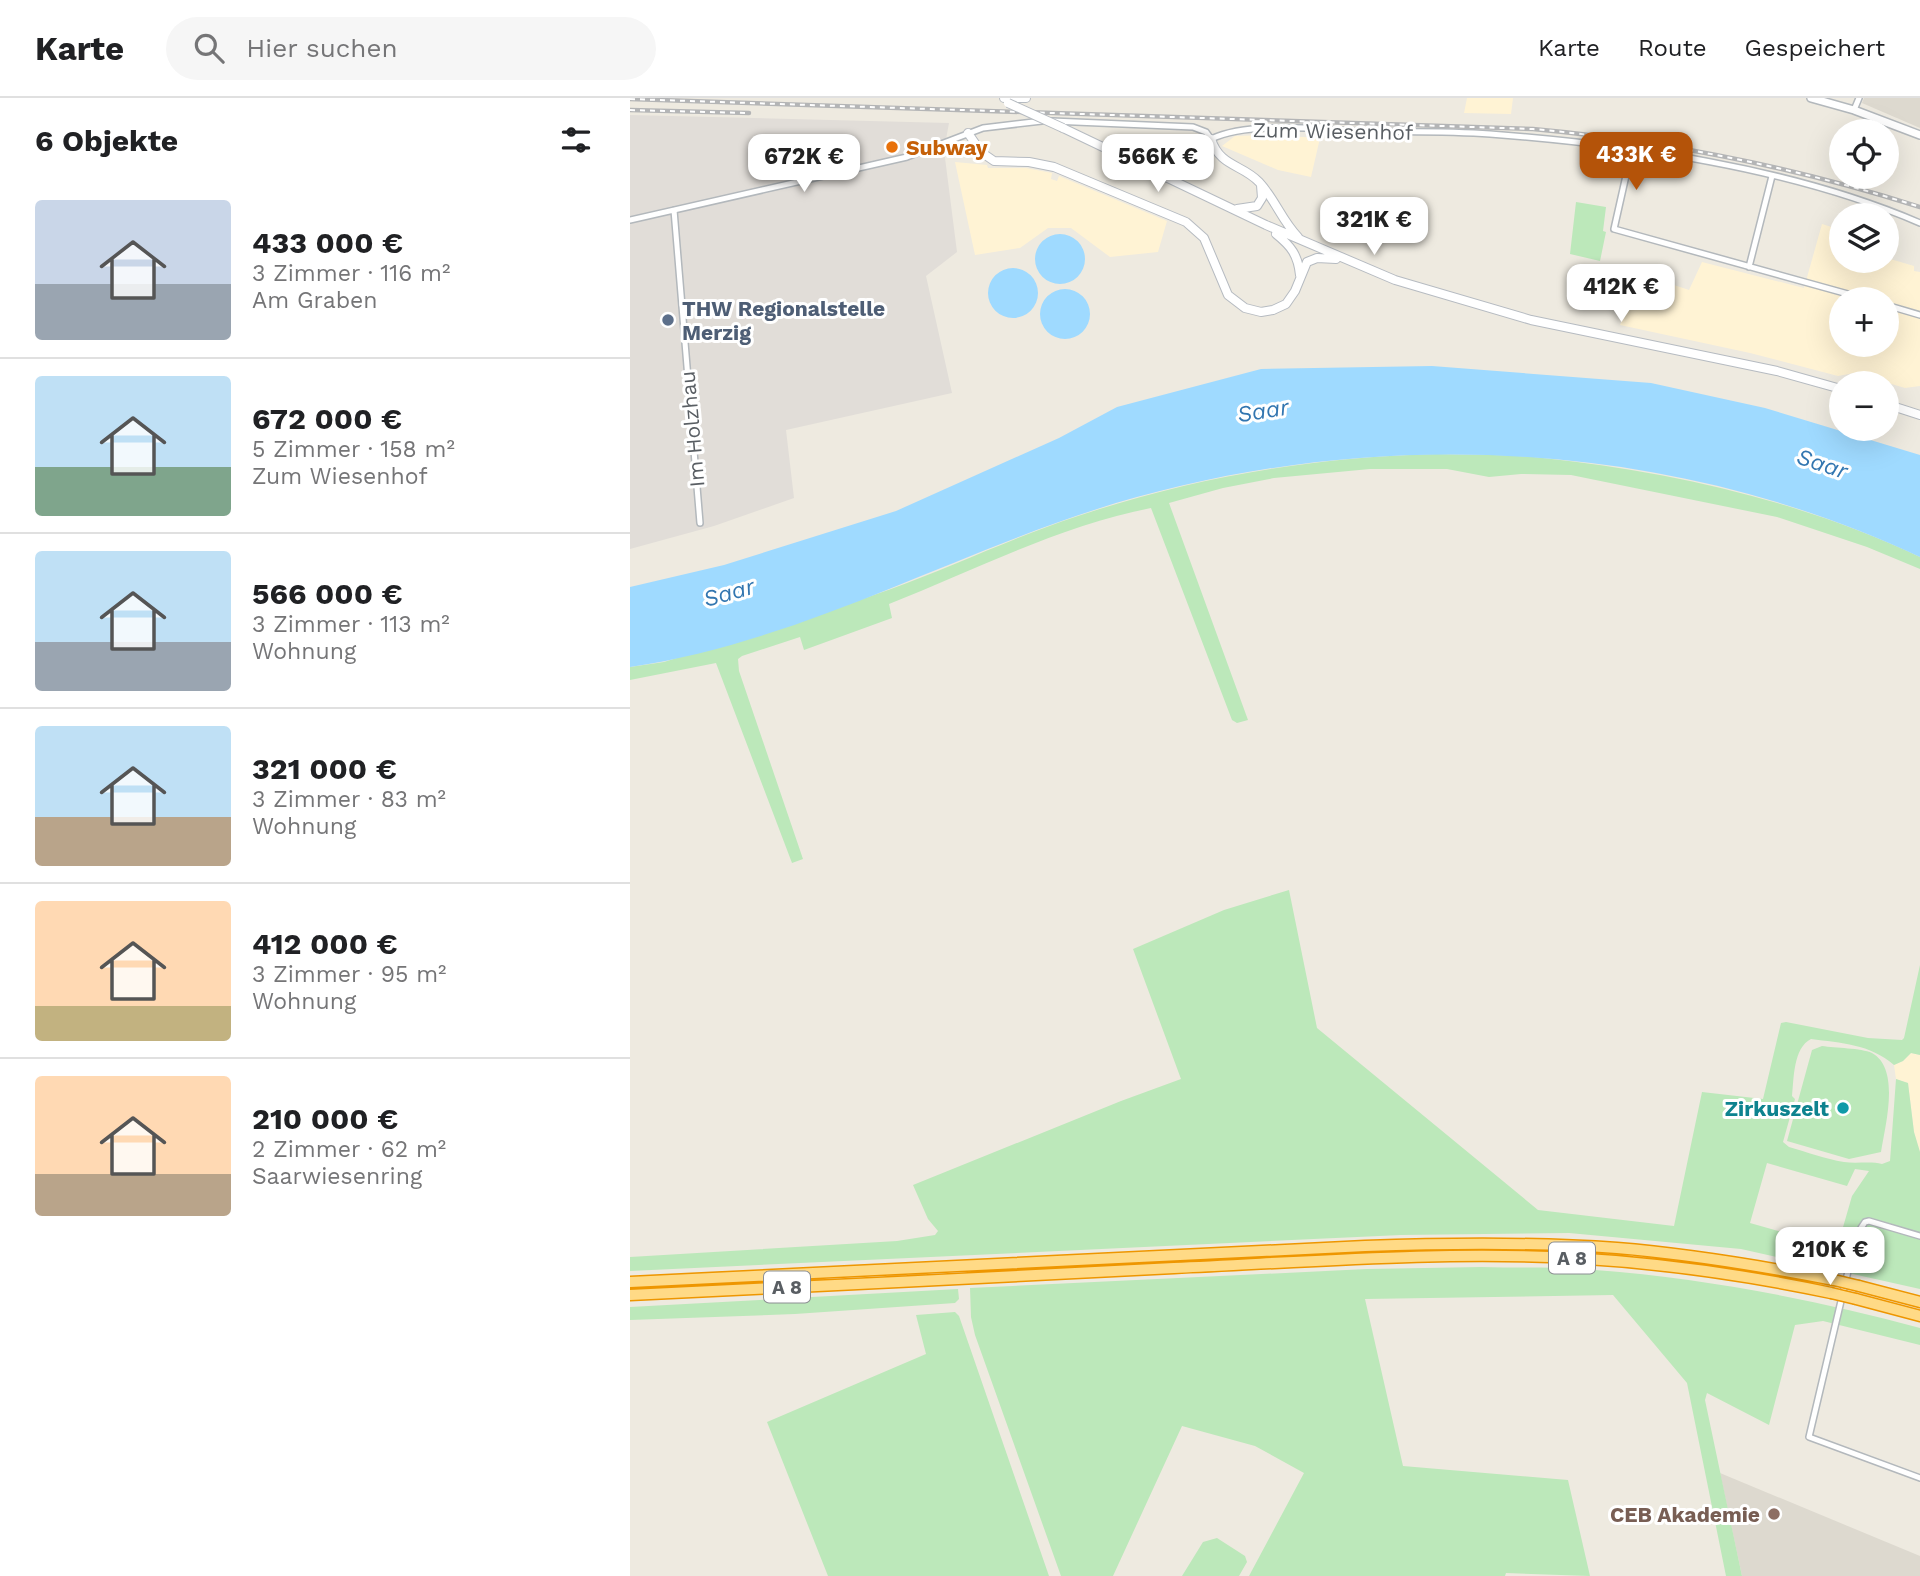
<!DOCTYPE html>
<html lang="de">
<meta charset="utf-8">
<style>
:root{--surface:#fff;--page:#f6f6f6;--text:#202124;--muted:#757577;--line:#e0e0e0;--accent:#b45309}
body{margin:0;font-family:"Work Sans",sans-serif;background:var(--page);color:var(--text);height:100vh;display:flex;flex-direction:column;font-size:26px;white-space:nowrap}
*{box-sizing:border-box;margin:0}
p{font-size:23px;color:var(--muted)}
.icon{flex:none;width:38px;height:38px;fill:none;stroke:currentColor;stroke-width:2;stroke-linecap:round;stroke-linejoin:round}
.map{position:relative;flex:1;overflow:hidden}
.details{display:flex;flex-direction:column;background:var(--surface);width:630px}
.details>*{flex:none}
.fabs{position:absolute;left:1199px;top:21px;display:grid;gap:14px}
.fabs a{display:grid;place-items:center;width:70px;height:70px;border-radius:50%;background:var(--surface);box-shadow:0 7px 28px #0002;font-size:35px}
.price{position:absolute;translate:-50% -60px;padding:0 16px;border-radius:14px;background:#fff;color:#222;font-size:23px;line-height:46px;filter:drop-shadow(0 2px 4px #0008)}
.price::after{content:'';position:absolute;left:50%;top:42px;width:21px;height:16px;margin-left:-10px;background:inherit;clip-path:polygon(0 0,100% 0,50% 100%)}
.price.active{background:var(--accent);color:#fff}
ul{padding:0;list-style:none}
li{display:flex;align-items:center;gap:21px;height:175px;padding:0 35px}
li+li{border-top:2px solid var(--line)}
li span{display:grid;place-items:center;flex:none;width:196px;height:140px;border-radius:7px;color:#555}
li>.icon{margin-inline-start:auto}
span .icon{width:84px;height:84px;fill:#fffc;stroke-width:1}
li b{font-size:30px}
h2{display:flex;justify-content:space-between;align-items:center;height:84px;padding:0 35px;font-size:30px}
header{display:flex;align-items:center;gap:42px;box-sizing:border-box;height:98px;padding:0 35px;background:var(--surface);border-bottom:2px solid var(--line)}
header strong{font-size:33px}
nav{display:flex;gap:38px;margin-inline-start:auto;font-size:24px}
.search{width:490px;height:63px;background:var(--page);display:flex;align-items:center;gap:18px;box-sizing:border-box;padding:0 24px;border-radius:38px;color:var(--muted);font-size:26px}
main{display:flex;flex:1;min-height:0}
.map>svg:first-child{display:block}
.commercial{fill:#fff3d4;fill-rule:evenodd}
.industrial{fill:#e1ddd8}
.education{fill:#ddd9cf}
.green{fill:#bce8ba;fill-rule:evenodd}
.water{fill:#9fdaff}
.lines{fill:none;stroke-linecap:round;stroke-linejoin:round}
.minor-casing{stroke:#b3b8bc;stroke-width:8}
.tertiary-casing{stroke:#b3b8bc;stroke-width:10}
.secondary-casing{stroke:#b6bbc1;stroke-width:10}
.motorway-casing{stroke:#ee9600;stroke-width:13}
.minor{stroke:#fff;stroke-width:5}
.tertiary{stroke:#fff;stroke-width:7}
.secondary{stroke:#fff;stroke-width:8}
.motorway{stroke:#ffda86;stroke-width:10}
.rail-casing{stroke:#b4b5b6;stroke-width:4.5}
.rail{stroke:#fff;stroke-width:2;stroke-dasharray:5;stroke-linecap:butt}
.secondary-bridge-casing{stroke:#b6bbc1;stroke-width:10;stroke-linecap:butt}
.motorway-bridge-casing{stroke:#ee9600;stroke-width:13;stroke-linecap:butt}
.secondary-bridge{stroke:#fff;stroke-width:8}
.motorway-bridge{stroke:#ffda86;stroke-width:10}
.food-dot{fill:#e8710a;stroke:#fff;stroke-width:2.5}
.service-dot{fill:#5c6f8a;stroke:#fff;stroke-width:2.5}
.culture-dot{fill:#0f9aa8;stroke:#fff;stroke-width:2.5}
.education-dot{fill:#8d6e63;stroke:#fff;stroke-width:2.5}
.labels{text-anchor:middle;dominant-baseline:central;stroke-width:6;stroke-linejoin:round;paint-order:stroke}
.shield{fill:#fff;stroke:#8b8e92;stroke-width:2}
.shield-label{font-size:19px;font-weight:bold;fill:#595e63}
.street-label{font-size:21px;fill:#595e63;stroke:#fff}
.food-label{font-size:21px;font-weight:bold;fill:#c56008;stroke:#fff;text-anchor:start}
.service-label{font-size:21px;font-weight:bold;fill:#4e5e75;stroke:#fff;text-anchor:start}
.culture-label{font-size:21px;font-weight:bold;fill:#0d838f;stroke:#fff;text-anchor:end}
.education-label{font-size:21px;font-weight:bold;fill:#785e54;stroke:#fff;text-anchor:end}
.water-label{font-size:23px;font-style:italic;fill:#3276b0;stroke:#fff}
</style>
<header>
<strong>Karte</strong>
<div class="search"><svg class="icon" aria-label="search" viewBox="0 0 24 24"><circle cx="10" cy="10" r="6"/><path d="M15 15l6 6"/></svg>Hier suchen</div>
<nav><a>Karte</a><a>Route</a><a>Gespeichert</a></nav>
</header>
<main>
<section class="details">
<h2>6 Objekte<svg class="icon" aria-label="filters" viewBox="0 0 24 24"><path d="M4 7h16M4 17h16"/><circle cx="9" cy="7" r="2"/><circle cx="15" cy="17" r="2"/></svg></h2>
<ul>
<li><span style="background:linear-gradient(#c9d6e8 60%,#9aa5b1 0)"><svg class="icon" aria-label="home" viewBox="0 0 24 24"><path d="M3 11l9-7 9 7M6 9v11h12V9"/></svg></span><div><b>433 000 €</b><p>3 Zimmer · 116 m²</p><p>Am Graben</p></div></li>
<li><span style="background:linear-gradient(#bfe0f5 65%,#7fa58c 0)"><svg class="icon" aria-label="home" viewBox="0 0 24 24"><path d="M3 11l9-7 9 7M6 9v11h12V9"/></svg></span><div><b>672 000 €</b><p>5 Zimmer · 158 m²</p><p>Zum Wiesenhof</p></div></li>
<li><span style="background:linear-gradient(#bfe0f5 65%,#9aa5b1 0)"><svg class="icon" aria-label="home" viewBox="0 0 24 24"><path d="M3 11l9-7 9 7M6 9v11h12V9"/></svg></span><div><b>566 000 €</b><p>3 Zimmer · 113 m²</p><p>Wohnung</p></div></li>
<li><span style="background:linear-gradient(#bfe0f5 65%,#b9a48a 0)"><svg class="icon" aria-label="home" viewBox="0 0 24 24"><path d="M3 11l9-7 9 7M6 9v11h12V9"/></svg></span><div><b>321 000 €</b><p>3 Zimmer · 83 m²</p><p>Wohnung</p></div></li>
<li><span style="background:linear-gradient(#ffd9b3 75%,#c2b280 0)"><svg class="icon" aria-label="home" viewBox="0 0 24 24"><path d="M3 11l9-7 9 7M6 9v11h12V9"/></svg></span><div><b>412 000 €</b><p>3 Zimmer · 95 m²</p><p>Wohnung</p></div></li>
<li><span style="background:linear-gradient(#ffd9b3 70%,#b9a48a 0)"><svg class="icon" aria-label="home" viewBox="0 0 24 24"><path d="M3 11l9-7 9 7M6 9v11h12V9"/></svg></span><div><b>210 000 €</b><p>2 Zimmer · 62 m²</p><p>Saarwiesenring</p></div></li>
</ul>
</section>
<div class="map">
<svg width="1290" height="1478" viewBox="0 0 1290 1478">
<rect width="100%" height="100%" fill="#eeeae0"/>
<!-- commercial -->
<path class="commercial" d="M837,0H883L881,16L834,15Z
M638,37L690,40L681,79L648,72L592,48L605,38Z
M325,64L357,67L358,70H396L422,75L421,81L427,83L429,78L537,123L528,154L480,159L441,130H418L390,150L345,157Z
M1192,126L1211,132V163H1256L1257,160L1284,168V173L1290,174V288L1275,290L1224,275L1208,278L1120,255L990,227L1007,182L1035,184L1059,192L1072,164L1174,190ZM1211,201H1256V247H1211Z
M1281,955L1290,957V1054L1284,1034L1278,985L1266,981L1264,967L1273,963Z"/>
<!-- industrial -->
<path class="industrial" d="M0,17L319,25L314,52L327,154L296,178L322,295L156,332L164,400L84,428L0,451Z"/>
<!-- education -->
<path class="education" d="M1234,0H1290V30L1232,5Z
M1090,1375L1290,1458V1478H1112Z"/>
<!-- green -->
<path class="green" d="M946,104L976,109L973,133L976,134L970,163L940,156Z
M806,356C842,357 878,356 913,360C1043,374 1172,403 1290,459V471L1237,449L1147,419L941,377L891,376L859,379L817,371H740L644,380L593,390L539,405L618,622L607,625L602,622L521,410C430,428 344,472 259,506L262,520L174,552L170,539L112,558L108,561L109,573L173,761L162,765L86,565L0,582V569L34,564C109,540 186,518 261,491C324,468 384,439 448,418C564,379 684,359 806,356Z
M659,792L687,930L908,1112L1044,1128L1072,994L1133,1001L1151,925L1156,924L1238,940L1272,942L1274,940L1290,867V957L1281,955L1273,963L1264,967C1240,946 1211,945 1181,941C1163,950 1164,981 1162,998L1165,1001L1153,1044L1159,1049C1177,1054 1195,1061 1214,1064C1226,1066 1241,1063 1252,1066L1260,1063L1266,981L1278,985L1284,1034L1290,1054V1191L1111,1151L939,1135L771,1137L0,1173V1159L267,1143L305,1137L308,1133L298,1121L283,1087L491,1003L551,981L503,851L594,812ZM1137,1065L1217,1088L1225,1071L1239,1073L1222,1098L1207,1150L1120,1125Z
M1192,948C1205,950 1231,950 1242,955C1271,971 1255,1028 1251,1054L1219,1061L1157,1043L1182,952Z
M851,1169C885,1170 919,1169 953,1171C1067,1179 1180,1200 1290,1230V1247L1193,1223L1165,1227L1139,1327L1077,1295L1075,1302L1112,1478H1096L1057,1285L983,1197L735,1201L773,1368L938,1382L960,1478L876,1475L875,1478H619L674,1375L625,1348L552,1328L483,1478H431L345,1237L341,1219L340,1190L737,1171Z
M328,1191L329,1201L325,1205L165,1216L0,1222V1209Z
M325,1214L329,1218L419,1478H198L137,1324L296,1256L286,1217Z
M587,1440L615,1458L617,1464L609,1478H552L573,1444Z"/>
<!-- water -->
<path class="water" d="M405 161a25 25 0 1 1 50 0a25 25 0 1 1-50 0Z
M358 195a25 25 0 1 1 50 0a25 25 0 1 1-50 0Z
M410 216a25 25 0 1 1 50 0a25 25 0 1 1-50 0Z
M802,268L1021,285L1135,310L1290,357V459C1022,333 703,325 426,425C284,476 150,547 0,569V489L94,467L266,413L429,340L487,309L631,271Z"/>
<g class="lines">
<defs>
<path id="minor" d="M1224,12L1229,0
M422,23L563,29L576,34L581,41C619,23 685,31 728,33C772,34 817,33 860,36C1001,47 1160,69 1290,125
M1002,51L984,131L1236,201
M44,112L70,425
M0,122L277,59L353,30L412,23
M1119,169L1142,78
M1256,207L1290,217
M1290,1138L1239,1123L1235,1124L1231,1130L1219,1169L1179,1339L1290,1380"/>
<path id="tertiary" d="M1181,0L1224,12L1290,37"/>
<path id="secondary" d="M374,0H396
M433,30L636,127L765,182L901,222L1147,273L1211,291
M338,35L351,54L364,63L399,64L424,69L556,124L574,140L598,197L615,210L631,214L643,212L656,206L665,193L677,164L687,160L706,161
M581,41C590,69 612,66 629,84C645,101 652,123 668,139
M607,111L627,108L632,100L631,87
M646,136C661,148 668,157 670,177
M1256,306L1290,317"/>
<path id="motorway" d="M0,1184L735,1148C819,1145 903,1144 987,1150C1060,1156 1132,1168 1204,1182
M1229,1188L1290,1204
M0,1197C181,1189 363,1179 544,1170C677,1164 811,1153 943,1160C1030,1165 1116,1177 1201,1195
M1226,1201L1290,1218"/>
</defs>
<!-- minor casing -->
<use href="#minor" class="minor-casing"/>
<!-- tertiary casing -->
<use href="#tertiary" class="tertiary-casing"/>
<!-- secondary casing -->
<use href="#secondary" class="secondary-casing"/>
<!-- motorway casing -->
<use href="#motorway" class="motorway-casing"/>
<!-- minor -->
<use href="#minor" class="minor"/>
<!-- tertiary -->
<use href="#tertiary" class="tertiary"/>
<!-- secondary -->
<use href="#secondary" class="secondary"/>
<!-- motorway -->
<use href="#motorway" class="motorway"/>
<defs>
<path id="rail" d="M0,1L903,31C1035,43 1164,69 1290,109
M0,12L119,15"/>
</defs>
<!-- rail casing -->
<use href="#rail" class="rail-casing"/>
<!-- rail -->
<use href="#rail" class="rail"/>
<defs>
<path id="secondary-bridge" d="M378,5L433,30"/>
<path id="motorway-bridge" d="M1204,1182L1229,1188
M1201,1195L1226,1201"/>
</defs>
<!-- secondary-bridge casing -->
<use href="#secondary-bridge" class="secondary-bridge-casing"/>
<!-- motorway-bridge casing -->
<use href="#motorway-bridge" class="motorway-bridge-casing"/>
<!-- secondary-bridge -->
<use href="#secondary-bridge" class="secondary-bridge"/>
<!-- motorway-bridge -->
<use href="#motorway-bridge" class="motorway-bridge"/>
</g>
<!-- markers -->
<circle class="food-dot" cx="262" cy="49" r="7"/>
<circle class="service-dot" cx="38" cy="222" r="7"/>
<circle class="culture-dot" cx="1213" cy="1010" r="7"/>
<circle class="education-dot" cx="1144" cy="1416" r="7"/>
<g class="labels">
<!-- shield labels -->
<g class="shield">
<rect x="919" y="1144.5" width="46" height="31" rx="5"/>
<rect x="134" y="1173.5" width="46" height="31" rx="5"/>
</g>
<g class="shield-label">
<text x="942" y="1160">A 8</text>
<text x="157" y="1189">A 8</text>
</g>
<!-- street labels -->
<g class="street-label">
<text transform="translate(703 33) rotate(1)">Zum Wiesenhof</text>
<text transform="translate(62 331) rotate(-95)">Im Holzhau</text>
</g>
<!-- food labels -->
<g class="food-label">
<text x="276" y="49">Subway</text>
</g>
<!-- service labels -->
<g class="service-label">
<text x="52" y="210">THW Regionalstelle<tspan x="52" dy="24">Merzig</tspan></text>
</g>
<!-- culture labels -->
<g class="culture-label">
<text x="1199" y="1010">Zirkuszelt</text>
</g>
<!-- education labels -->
<g class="education-label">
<text x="1130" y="1416">CEB Akademie</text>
</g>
<!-- water labels -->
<g class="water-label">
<text transform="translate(633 313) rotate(-9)">Saar</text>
<text transform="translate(1192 366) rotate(18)">Saar</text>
<text transform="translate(99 495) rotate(-16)">Saar</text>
</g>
</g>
</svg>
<div class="fabs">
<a><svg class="icon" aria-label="locate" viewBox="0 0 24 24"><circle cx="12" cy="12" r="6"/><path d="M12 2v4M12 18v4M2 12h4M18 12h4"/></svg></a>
<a><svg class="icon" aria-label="layers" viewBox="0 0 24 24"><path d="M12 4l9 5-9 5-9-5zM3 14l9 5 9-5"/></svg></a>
<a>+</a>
<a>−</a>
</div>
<b class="price active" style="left:1006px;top:94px">433K €</b>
<b class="price" style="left:174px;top:96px">672K €</b>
<b class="price" style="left:528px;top:96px">566K €</b>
<b class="price" style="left:744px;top:159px">321K €</b>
<b class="price" style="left:991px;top:226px">412K €</b>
<b class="price" style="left:1200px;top:1189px">210K €</b>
</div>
</main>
